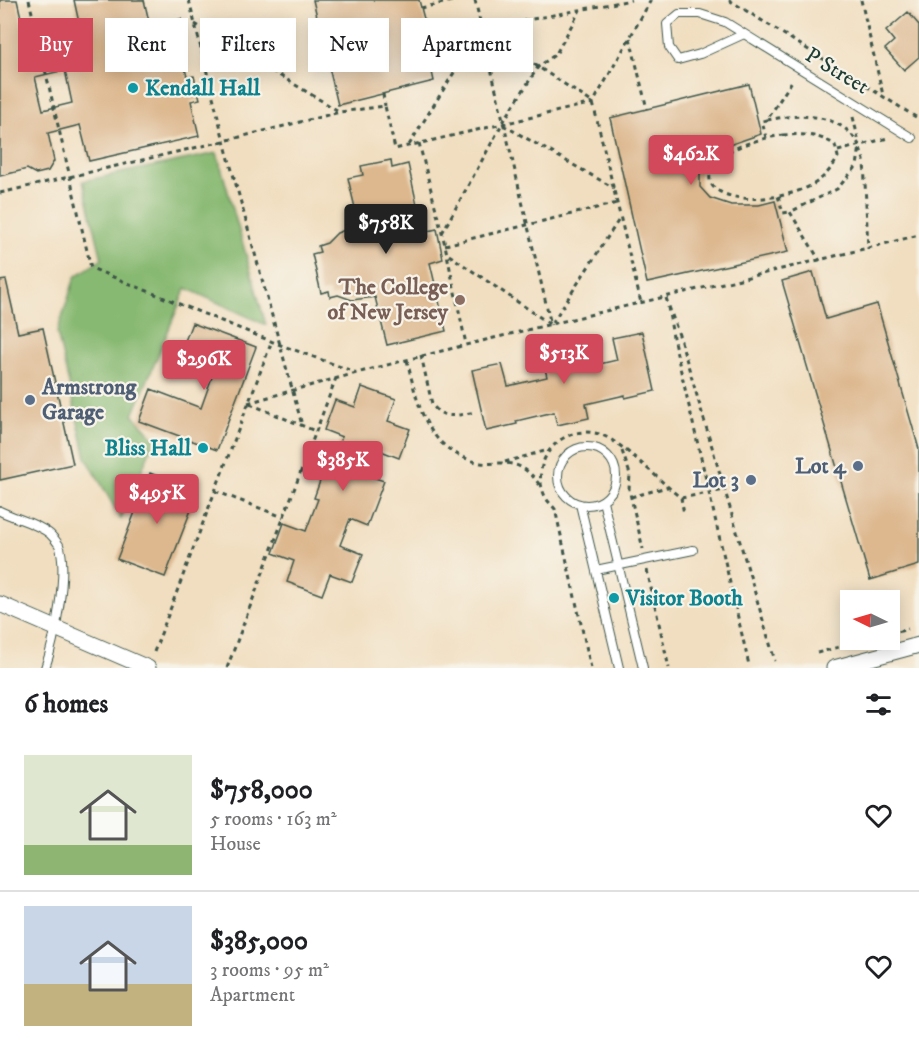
<!DOCTYPE html>
<meta charset="utf-8">
<style>
:root{--surface:#fff;--page:#f2f2f2;--text:#202124;--muted:#757577;--line:#e0e0e0;--accent:#d1495b}
body{margin:0;font-family:"IM FELL DW Pica",serif;background:var(--page);color:var(--text);height:100vh;display:flex;flex-direction:column;font-size:22px;white-space:nowrap}
*{box-sizing:border-box;margin:0}
p{font-size:20px;color:var(--muted)}
.icon{flex:none;width:33px;height:33px;fill:none;stroke:currentColor;stroke-width:2;stroke-linecap:round;stroke-linejoin:round}
.map{position:relative;height:668px;overflow:hidden}
.side{display:flex;flex-direction:column;background:var(--surface);flex:1}
.side>*{flex:none}
.guide{position:absolute;left:18px;top:18px;width:600px;height:54px;display:flex;gap:12px}
.needle{width:39px;rotate:275deg}
.tools{position:absolute;left:840px;top:590px;display:grid;gap:12px}
.tools a{display:grid;place-items:center;width:60px;height:60px;border-radius:0px;background:var(--surface);box-shadow:0 3px 15px #0003;font-size:30px}
.price{position:absolute;translate:-50% -51px;padding:0 14px;border-radius:6px;background:var(--accent);color:#fff;font-size:20px;line-height:39px;filter:drop-shadow(0 2px 3px #0008)}
.price::after{content:'';position:absolute;left:50%;top:36px;width:18px;height:14px;margin-left:-9px;background:inherit;clip-path:polygon(0 0,100% 0,50% 100%)}
.price.current{background:#222;color:#fff}
ul{padding:0;list-style:none}
li{display:flex;align-items:center;gap:18px;height:150px;padding:0 24px}
li+li{border-top:2px solid var(--line)}
li span{display:grid;place-items:center;flex:none;width:168px;height:120px;border-radius:0px;color:#555}
li>.icon{margin-inline-start:auto}
span .icon{width:72px;height:72px;fill:#fffc;stroke-width:1}
li b{font-size:26px}
h2{display:flex;justify-content:space-between;align-items:center;height:72px;padding:0 24px;font-size:26px}
.tag{padding:0 21px;border-radius:0px;background:var(--surface);box-shadow:0 3px 15px #0003;font-size:21px;line-height:54px}
.tag.current{background:var(--accent);color:#fff}
.map>svg:first-child{display:block}
.forest{fill:#88b972;stroke:#547b53;stroke-width:1.5}
.building{fill:#ddb88f;fill-rule:evenodd}
.lines{fill:none;stroke-linecap:round;stroke-linejoin:round}
.lane-casing{stroke:#3e5549;stroke-width:10}
.street-casing{stroke:#3e5549;stroke-width:17}
.path{stroke:#3e5549;stroke-width:3;stroke-dasharray:4.5 4.5;stroke-linecap:butt}
.lane{stroke:#fff;stroke-width:8}
.street{stroke:#fff;stroke-width:15}
.culture-dot{fill:#0f9aa8;stroke:#f7f3e8;stroke-width:2}
.education-dot{fill:#8d6e63;stroke:#f7f3e8;stroke-width:2}
.service-dot{fill:#5c6f8a;stroke:#f7f3e8;stroke-width:2}
.labels{text-anchor:middle;dominant-baseline:central;stroke-width:4.5;stroke-linejoin:round;paint-order:stroke}
.street-label{font-size:22px;fill:#1f3d34;stroke:#f7f3e8}
.culture-label{font-size:22px;font-weight:bold;fill:#0d838f;stroke:#f7f3e8;text-anchor:start}
.education-label{font-size:22px;font-weight:bold;fill:#785e54;stroke:#f7f3e8;text-anchor:end}
.service-label{font-size:22px;font-weight:bold;fill:#4e5e75;stroke:#f7f3e8;text-anchor:end}
</style>
<div class="map">
<svg width="919" height="668" viewBox="0 0 919 668">
<rect width="100%" height="100%" fill="#f7f3e8"/>
<filter id="ink" filterUnits="userSpaceOnUse"><feTurbulence type="fractalNoise" baseFrequency=".0167" numOctaves="2"/><feDisplacementMap in="SourceGraphic" scale="12" xChannelSelector="R" yChannelSelector="G"/><feConvolveMatrix kernelMatrix="1 2 1 2 8 2 1 2 1" color-interpolation-filters="sRGB"/></filter>
<filter id="wash" filterUnits="userSpaceOnUse"><feTurbulence type="fractalNoise" baseFrequency=".008" numOctaves="4" result="noise"/><feDisplacementMap in="SourceGraphic" scale="24" xChannelSelector="R" yChannelSelector="G"/><feGaussianBlur stdDeviation="1.35" result="paint"/><feColorMatrix in="noise" values="0 0 0 0 0 0 0 0 0 0 0 0 0 0 0 0 0 1.4 0 .05"/><feComposite in="paint" operator="in"/></filter>
<g filter="url(#wash)">
<rect width="100%" height="100%" fill="#f1dec0"/>
<!-- forest -->
<path class="forest" d="M217,153L266,325L186,288L133,415L155,439L121,519L86,457L57,333L75,277L102,259L83,181Z"/>
<g id="blocks">
<!-- building -->
<path class="building" d="M0,0H17L29,53L83,41L74,0H144L150,26L181,19L185,40L179,42L187,77L194,76L200,99L191,101L199,136L89,161L80,125L48,133L54,161L48,171L36,174L27,169L0,176ZM65,70L72,103L43,110L35,77Z
M313,0H419L433,53L428,54L434,81L338,105Z
M908,12L919,25V57L904,70L885,49L894,41L886,31Z
M749,84L761,134L732,144L706,160L700,171V187L710,198L731,205H759L775,201L788,252L647,283L610,118Z
M391,160L392,168L408,164L423,232L437,229L443,259L430,263L446,331L387,345L375,297L352,300L338,295L330,297L329,291L321,293L312,254L320,252L318,246L327,243L337,233L359,225L348,178L363,175L361,166Z
M813,272L826,319L877,304L919,449V565L870,580L782,281Z
M6,280L18,333L43,328L73,464L0,480V281Z
M192,323L256,347L217,450L139,421L151,389L201,408L216,366L194,358L198,346L185,341Z
M642,332L655,391L625,398V395L586,404L589,418L557,425L554,412L516,421L517,424L486,431L472,370L502,364L508,386L547,377L541,351L572,344L578,369L617,360L612,338Z
M362,387L396,399L388,421L410,429L399,458L376,449L366,475L384,481L367,526L350,519L340,545L363,554L352,582L330,574L322,595L287,582L294,561L273,553L284,523L306,531L318,499L314,498L325,467L330,469L342,437L324,430L335,400L355,407Z
M150,473L198,492L165,577L117,559Z"/>
</g>
</g>
<g filter="url(#ink)">
<use href="#blocks" fill-opacity="0" stroke="#3e5549" stroke-width="1.5"/>
<g class="lines">
<defs>
<path id="lane" d="M744,34L700,54L678,60L669,47L667,24L679,14H700L725,22L912,138
M558 476a29 29 0 1 1 58 0a29 29 0 1 1-58 0Z
M603,501L643,668
M580,504L619,668
M0,511C16,519 37,523 50,534C53,537 57,542 59,545C69,570 54,643 45,668
M596,570L693,550"/>
<path id="street" d="M0,604L148,668
M834,668L919,645"/>
</defs>
<!-- lane casing -->
<use href="#lane" class="lane-casing"/>
<!-- street casing -->
<use href="#street" class="street-casing"/>
<!-- path -->
<path class="path" d="M29,0L91,268L278,344L355,372
M189,0L224,141L302,425
M475,0L551,325
M729,0L919,119
M861,0L883,95
M421,8L456,0
M195,24L340,112L385,106L395,149L593,103L651,0
M481,29L593,103L641,303
M630,38L647,109
M383,94L385,106
M853,117L859,142
M767,120C794,115 825,112 848,131C852,134 856,141 860,146L857,166L837,189L790,212L820,261
M503,125L614,188
M783,135C802,134 819,134 835,145L838,157C832,169 822,180 810,186C787,198 739,205 717,190C711,186 709,181 710,174C714,149 762,138 783,135Z
M766,138L762,121L767,120L792,81
M419,143L445,245L466,344
M409,145L481,29L631,0
M860,149L864,160L868,249
M838,151L888,138
M0,193L224,141L340,112
M778,196L783,213L790,212
M442,233L502,124L538,67L556,54L580,10
M445,245L617,203
M449,255L550,324
M666,298L680,338L775,661
M668,307L673,337L749,665
M552,323L620,218
M421,355L432,404C442,421 459,415 475,412
M407,360C418,406 426,451 481,463C487,464 494,463 500,463C521,463 530,471 541,487
M248,403C470,339 696,292 919,235
M250,404L315,431
M622,451L630,474L629,489L643,549
M505,462L548,450
M215,491L283,517
M631,497L667,487
M681,498L725,490
M647,570L669,668
M890,634L908,629
M154,652L272,341
M817,653L869,639
M227,668L336,378
M591,668L555,509C551,504 546,500 544,494C529,458 565,421 602,435C623,443 662,483 681,498L684,514"/>
<!-- lane -->
<use href="#lane" class="lane"/>
<!-- street -->
<use href="#street" class="street"/>
</g>
</g>
<!-- markers -->
<g class="culture-dot">
<circle cx="133" cy="88" r="6"/>
<circle cx="203" cy="448" r="6"/>
<circle cx="614" cy="598" r="6"/>
</g>
<circle class="education-dot" cx="460" cy="300" r="6"/>
<g class="service-dot">
<circle cx="30" cy="400" r="6"/>
<circle cx="858" cy="466" r="6"/>
<circle cx="751" cy="480" r="6"/>
</g>
<g class="labels">
<!-- street labels -->
<g class="street-label">
<text transform="translate(837 71) rotate(31)">P Street</text>
</g>
<!-- culture labels -->
<g class="culture-label">
<text x="145" y="88">Kendall Hall</text>
<text x="191" y="448" text-anchor="end">Bliss Hall</text>
<text x="626" y="598">Visitor Booth</text>
</g>
<!-- education labels -->
<g class="education-label">
<text x="448" y="287">The College<tspan x="448" dy="25">of New Jersey</tspan></text>
</g>
<!-- service labels -->
<g class="service-label">
<text x="42" y="387" text-anchor="start">Armstrong<tspan x="42" dy="25">Garage</tspan></text>
<text x="846" y="466">Lot 4</text>
<text x="739" y="480">Lot 3</text>
</g>
</g>
</svg>
<div class="tools">
<a><svg class="needle" viewBox="-14 -14 28 28"><path d="M0-13l5 13h-10z" fill="#e53935"/><path d="M0 13l5-13h-10z" fill="#757577"/></svg></a>
</div>
<b class="price" style="left:691px;top:186px">$462K</b>
<b class="price current" style="left:386px;top:255px">$758K</b>
<b class="price" style="left:564px;top:385px">$513K</b>
<b class="price" style="left:204px;top:391px">$296K</b>
<b class="price" style="left:343px;top:492px">$385K</b>
<b class="price" style="left:157px;top:525px">$495K</b>
<div class="guide">
<a class="tag current">Buy</a>
<a class="tag">Rent</a>
<a class="tag">Filters</a>
<a class="tag">New</a>
<a class="tag">Apartment</a>
</div>
</div>
<section class="side">
<h2>6 homes<svg class="icon" aria-label="filters" viewBox="0 0 24 24"><path d="M4 7h16M4 17h16"/><circle cx="9" cy="7" r="2"/><circle cx="15" cy="17" r="2"/></svg></h2>
<ul>
<li><span style="background:linear-gradient(#dfe7d0 75%,#8fb573 0)"><svg class="icon" aria-label="home" viewBox="0 0 24 24"><path d="M3 11l9-7 9 7M6 9v11h12V9"/></svg></span><div><b>$758,000</b><p>5 rooms · 163 m²</p><p>House</p></div><svg class="icon" aria-label="heart" viewBox="0 0 24 24"><path d="M12 20l-8-8c-3-5 5-10 8-4 3-6 11-1 8 4z"/></svg></li>
<li><span style="background:linear-gradient(#c9d6e8 65%,#c2b280 0)"><svg class="icon" aria-label="home" viewBox="0 0 24 24"><path d="M3 11l9-7 9 7M6 9v11h12V9"/></svg></span><div><b>$385,000</b><p>3 rooms · 95 m²</p><p>Apartment</p></div><svg class="icon" aria-label="heart" viewBox="0 0 24 24"><path d="M12 20l-8-8c-3-5 5-10 8-4 3-6 11-1 8 4z"/></svg></li>
</ul>
</section>
